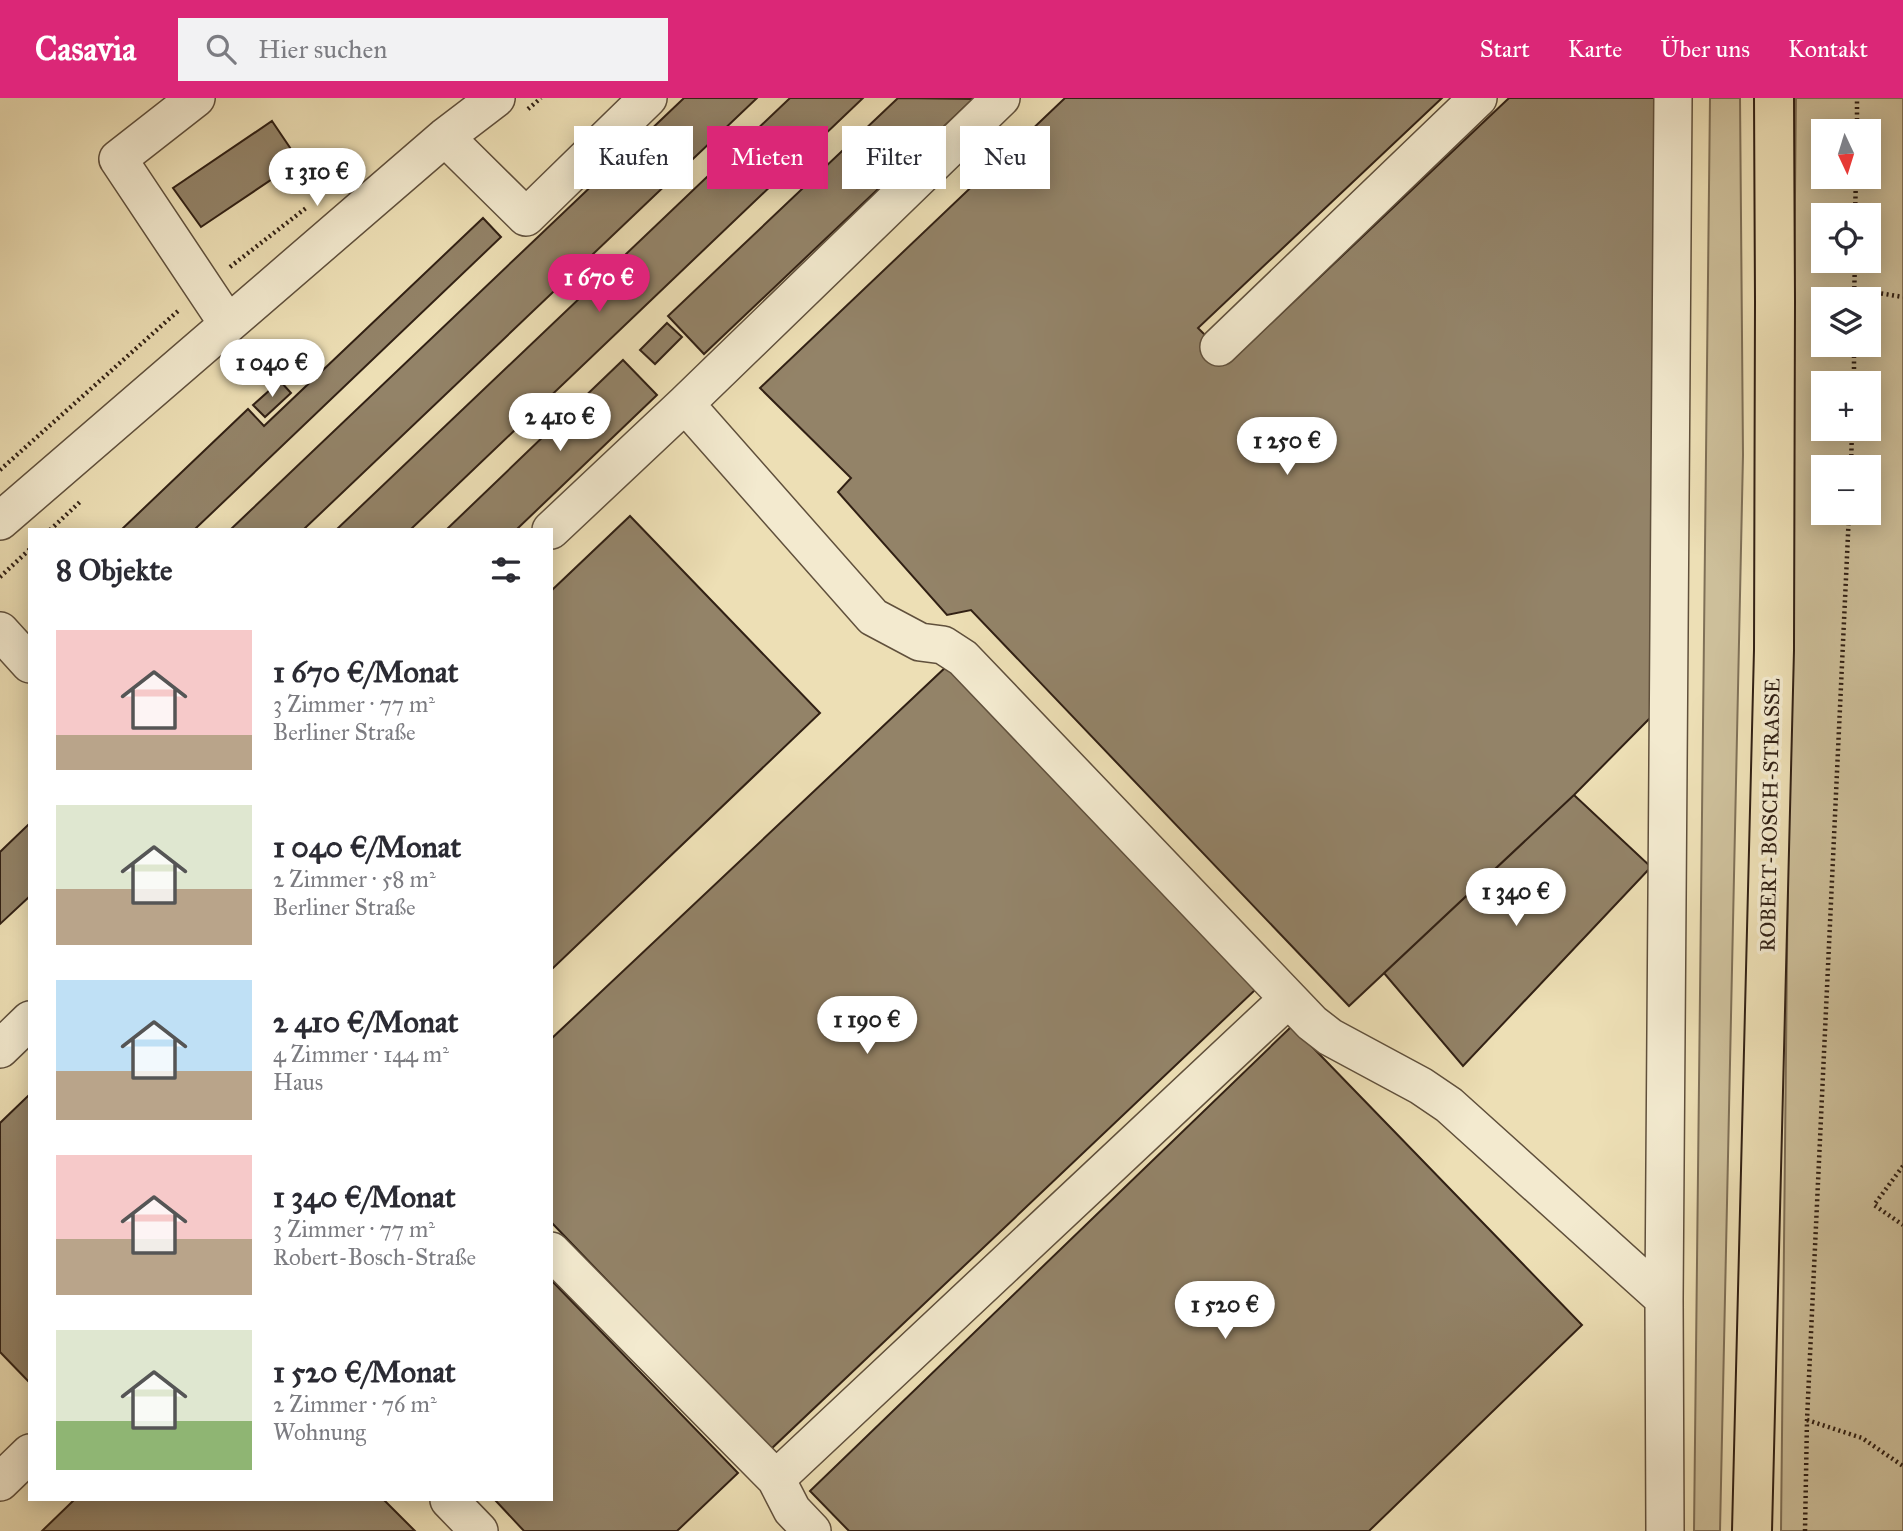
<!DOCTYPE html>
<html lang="de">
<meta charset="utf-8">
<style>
:root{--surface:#fff;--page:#f2f2f3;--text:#2b2b33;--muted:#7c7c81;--accent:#db2777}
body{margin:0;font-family:"IM FELL Great Primer",serif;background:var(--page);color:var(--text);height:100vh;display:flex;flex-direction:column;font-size:26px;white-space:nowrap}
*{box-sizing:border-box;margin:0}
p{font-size:23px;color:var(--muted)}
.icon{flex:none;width:38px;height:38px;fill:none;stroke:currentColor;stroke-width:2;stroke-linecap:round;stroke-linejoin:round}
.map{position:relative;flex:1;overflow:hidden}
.panel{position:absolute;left:28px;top:430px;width:525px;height:973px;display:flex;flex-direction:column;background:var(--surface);border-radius:0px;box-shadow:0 4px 18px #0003}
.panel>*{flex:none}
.top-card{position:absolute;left:574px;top:28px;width:665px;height:63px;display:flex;gap:14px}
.needle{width:46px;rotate:176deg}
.fabs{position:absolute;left:1811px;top:21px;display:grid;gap:14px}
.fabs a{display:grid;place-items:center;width:70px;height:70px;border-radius:0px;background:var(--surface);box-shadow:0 4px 18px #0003;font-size:35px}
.price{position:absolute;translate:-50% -60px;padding:0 16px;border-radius:24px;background:#fff;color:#222;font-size:23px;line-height:46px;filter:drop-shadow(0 2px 4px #0008)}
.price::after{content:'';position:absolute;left:50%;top:42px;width:21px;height:16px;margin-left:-10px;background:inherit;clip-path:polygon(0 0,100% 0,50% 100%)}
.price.on{background:var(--accent);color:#fff}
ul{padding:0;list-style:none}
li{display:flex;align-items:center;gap:21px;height:175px;padding:0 28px}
li span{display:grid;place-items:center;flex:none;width:196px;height:140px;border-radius:0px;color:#555}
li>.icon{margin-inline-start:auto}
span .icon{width:84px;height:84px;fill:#fffc;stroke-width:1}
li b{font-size:30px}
h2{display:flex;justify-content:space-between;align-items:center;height:84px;padding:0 28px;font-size:30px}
.pill{padding:0 24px;border-radius:0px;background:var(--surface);box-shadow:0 4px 18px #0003;font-size:24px;line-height:63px}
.pill.on{background:var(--accent);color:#fff}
header{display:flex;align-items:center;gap:42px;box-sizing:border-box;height:98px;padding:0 35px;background:var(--accent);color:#fff}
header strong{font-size:33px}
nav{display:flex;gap:38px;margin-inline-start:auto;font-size:24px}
.search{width:490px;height:63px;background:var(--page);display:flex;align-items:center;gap:18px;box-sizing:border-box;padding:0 24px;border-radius:0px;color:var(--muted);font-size:26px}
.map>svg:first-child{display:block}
.green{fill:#cdbf9a;stroke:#7f7057;stroke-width:2;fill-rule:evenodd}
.building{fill:#938368;stroke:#312014;stroke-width:2}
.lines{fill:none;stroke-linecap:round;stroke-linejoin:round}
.minor-casing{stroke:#60503c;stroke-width:40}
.major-casing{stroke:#312014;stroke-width:42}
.path{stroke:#312014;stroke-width:4.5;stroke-dasharray:2 3.5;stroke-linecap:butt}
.minor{stroke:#f3eacf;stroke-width:37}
.major{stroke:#eddfb5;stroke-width:38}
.labels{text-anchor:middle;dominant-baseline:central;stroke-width:7;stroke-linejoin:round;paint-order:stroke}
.street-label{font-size:21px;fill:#312014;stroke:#f3eacf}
</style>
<header>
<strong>Casavia</strong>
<div class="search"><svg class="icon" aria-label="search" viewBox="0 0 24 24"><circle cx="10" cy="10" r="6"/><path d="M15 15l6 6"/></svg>Hier suchen</div>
<nav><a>Start</a><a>Karte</a><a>Über uns</a><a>Kontakt</a></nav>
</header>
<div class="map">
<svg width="1903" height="1433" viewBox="0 0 1903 1433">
<rect width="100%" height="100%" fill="#eddfb5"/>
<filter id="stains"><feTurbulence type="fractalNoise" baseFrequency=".00286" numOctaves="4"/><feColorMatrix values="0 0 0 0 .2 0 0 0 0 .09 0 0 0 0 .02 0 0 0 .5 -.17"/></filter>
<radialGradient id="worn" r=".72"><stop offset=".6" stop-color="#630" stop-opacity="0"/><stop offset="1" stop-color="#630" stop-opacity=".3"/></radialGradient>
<!-- green -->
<path class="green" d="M1710,0H1740L1743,357L1720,1433H1694Z
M1796,0H1903V1433H1781ZM1824,33H1869V79H1824ZM1824,117H1869V163H1824ZM1824,201H1869V247H1824ZM1824,285H1869V331H1824ZM1824,369H1869V415H1824Z"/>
<!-- building -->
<path class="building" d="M684,0H757L303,432H230Z
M790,0H863L410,432H336Z
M898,0L973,1L704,256L668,218Z
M1065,0H1442L1198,230L1231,263L1509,0H1657L1650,620L1574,697L1349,908L971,512L947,517L838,394L851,380L760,290Z
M272,23L299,63L201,129L173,90Z
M483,120L501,139L194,432H121L248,311L264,328Z
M667,225L682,239L655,266L640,252Z
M623,262L657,297L516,432H446Z
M280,283L291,295L265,319L253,307Z
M630,418L820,615L551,872V493Z
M948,567L1255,892L770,1352L551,1124V941Z
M1574,697L1651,769L1463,968L1384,875Z
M30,725V798L0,826V754Z
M1292,928L1582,1227L1369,1433H849L810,1393Z
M30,996V1285L0,1254V1025Z
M551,1182L738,1375L677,1433H524L495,1402H551Z
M74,1402H384L415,1433H42Z"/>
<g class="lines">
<defs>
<path id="minor" d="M196,0L118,61L228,226
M445,39L526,119L648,0
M1219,249L1478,0
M685,306L873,519L920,544L943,547L963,560L1312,925L1330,939L1421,988L1449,1007L1664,1201
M0,423L445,39L496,0
M551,432L685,306L1001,0
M0,533L30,566
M0,951L30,922
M551,1153L776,1381L792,1412L812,1433
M776,1381L1288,901
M0,1384L30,1355
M449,1402L479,1433
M1665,1433L1664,1201L1673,0"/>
<path id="major" d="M1752,1433L1774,552L1775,204L1774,0"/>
</defs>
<!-- minor casing -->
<use href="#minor" class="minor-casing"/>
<!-- major casing -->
<use href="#major" class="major-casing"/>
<!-- path -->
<path class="path" d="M528,11L541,0
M1857,33V0
M1855,117L1856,79
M230,169L306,110
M1854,191L1903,199
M1854,201L1855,163
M1854,247V285
M1851,369L1852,331
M0,372L178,213
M50,432L82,402
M0,479L30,451
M1903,1068L1874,1107L1903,1127
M1807,1322L1862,1340L1903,1368
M1805,1433L1807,1322L1849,415"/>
<!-- minor -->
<use href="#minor" class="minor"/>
<!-- major -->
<use href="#major" class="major"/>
</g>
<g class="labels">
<!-- street labels -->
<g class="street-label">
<text transform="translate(1770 717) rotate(-89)">ROBERT-BOSCH-STRASSE</text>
</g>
</g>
<rect width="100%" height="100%" filter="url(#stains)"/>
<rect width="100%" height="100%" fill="url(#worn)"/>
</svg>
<div class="fabs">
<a><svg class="needle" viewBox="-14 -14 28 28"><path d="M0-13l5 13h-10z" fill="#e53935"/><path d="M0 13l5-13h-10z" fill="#7c7c81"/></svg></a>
<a><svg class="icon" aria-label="locate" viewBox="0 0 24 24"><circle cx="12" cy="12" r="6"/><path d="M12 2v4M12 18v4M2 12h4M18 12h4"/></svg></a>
<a><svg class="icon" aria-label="layers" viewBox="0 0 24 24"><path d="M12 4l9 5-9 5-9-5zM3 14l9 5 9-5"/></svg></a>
<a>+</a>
<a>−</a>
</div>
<b class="price" style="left:317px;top:110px">1 310 €</b>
<b class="price on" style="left:599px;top:216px">1 670 €</b>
<b class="price" style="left:272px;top:301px">1 040 €</b>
<b class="price" style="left:560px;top:355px">2 410 €</b>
<b class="price" style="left:1287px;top:379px">1 250 €</b>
<b class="price" style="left:1516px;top:830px">1 340 €</b>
<b class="price" style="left:867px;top:958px">1 190 €</b>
<b class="price" style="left:1225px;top:1243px">1 520 €</b>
<div class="top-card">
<a class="pill">Kaufen</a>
<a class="pill on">Mieten</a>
<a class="pill">Filter</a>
<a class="pill">Neu</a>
</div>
<section class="panel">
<h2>8 Objekte<svg class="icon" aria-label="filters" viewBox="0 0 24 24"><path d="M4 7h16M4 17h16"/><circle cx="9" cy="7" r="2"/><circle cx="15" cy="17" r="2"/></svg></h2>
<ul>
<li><span style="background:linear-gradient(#f6c9c9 75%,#b9a48a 0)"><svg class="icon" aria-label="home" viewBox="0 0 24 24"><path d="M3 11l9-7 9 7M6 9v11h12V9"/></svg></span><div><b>1 670 €/Monat</b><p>3 Zimmer · 77 m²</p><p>Berliner Straße</p></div></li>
<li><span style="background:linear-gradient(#dfe7d0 60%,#b9a48a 0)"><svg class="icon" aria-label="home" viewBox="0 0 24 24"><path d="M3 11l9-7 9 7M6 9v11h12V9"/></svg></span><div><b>1 040 €/Monat</b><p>2 Zimmer · 58 m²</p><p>Berliner Straße</p></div></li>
<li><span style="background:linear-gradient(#bfe0f5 65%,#b9a48a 0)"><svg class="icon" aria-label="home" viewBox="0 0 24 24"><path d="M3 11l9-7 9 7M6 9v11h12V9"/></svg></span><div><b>2 410 €/Monat</b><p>4 Zimmer · 144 m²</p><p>Haus</p></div></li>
<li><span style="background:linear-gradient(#f6c9c9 60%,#b9a48a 0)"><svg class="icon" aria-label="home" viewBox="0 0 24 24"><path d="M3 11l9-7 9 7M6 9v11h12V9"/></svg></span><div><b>1 340 €/Monat</b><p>3 Zimmer · 77 m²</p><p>Robert-Bosch-Straße</p></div></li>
<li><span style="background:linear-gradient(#dfe7d0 65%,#8fb573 0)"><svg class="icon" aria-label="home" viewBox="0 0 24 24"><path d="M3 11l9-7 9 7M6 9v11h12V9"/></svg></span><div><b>1 520 €/Monat</b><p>2 Zimmer · 76 m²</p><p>Wohnung</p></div></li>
</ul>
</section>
</div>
